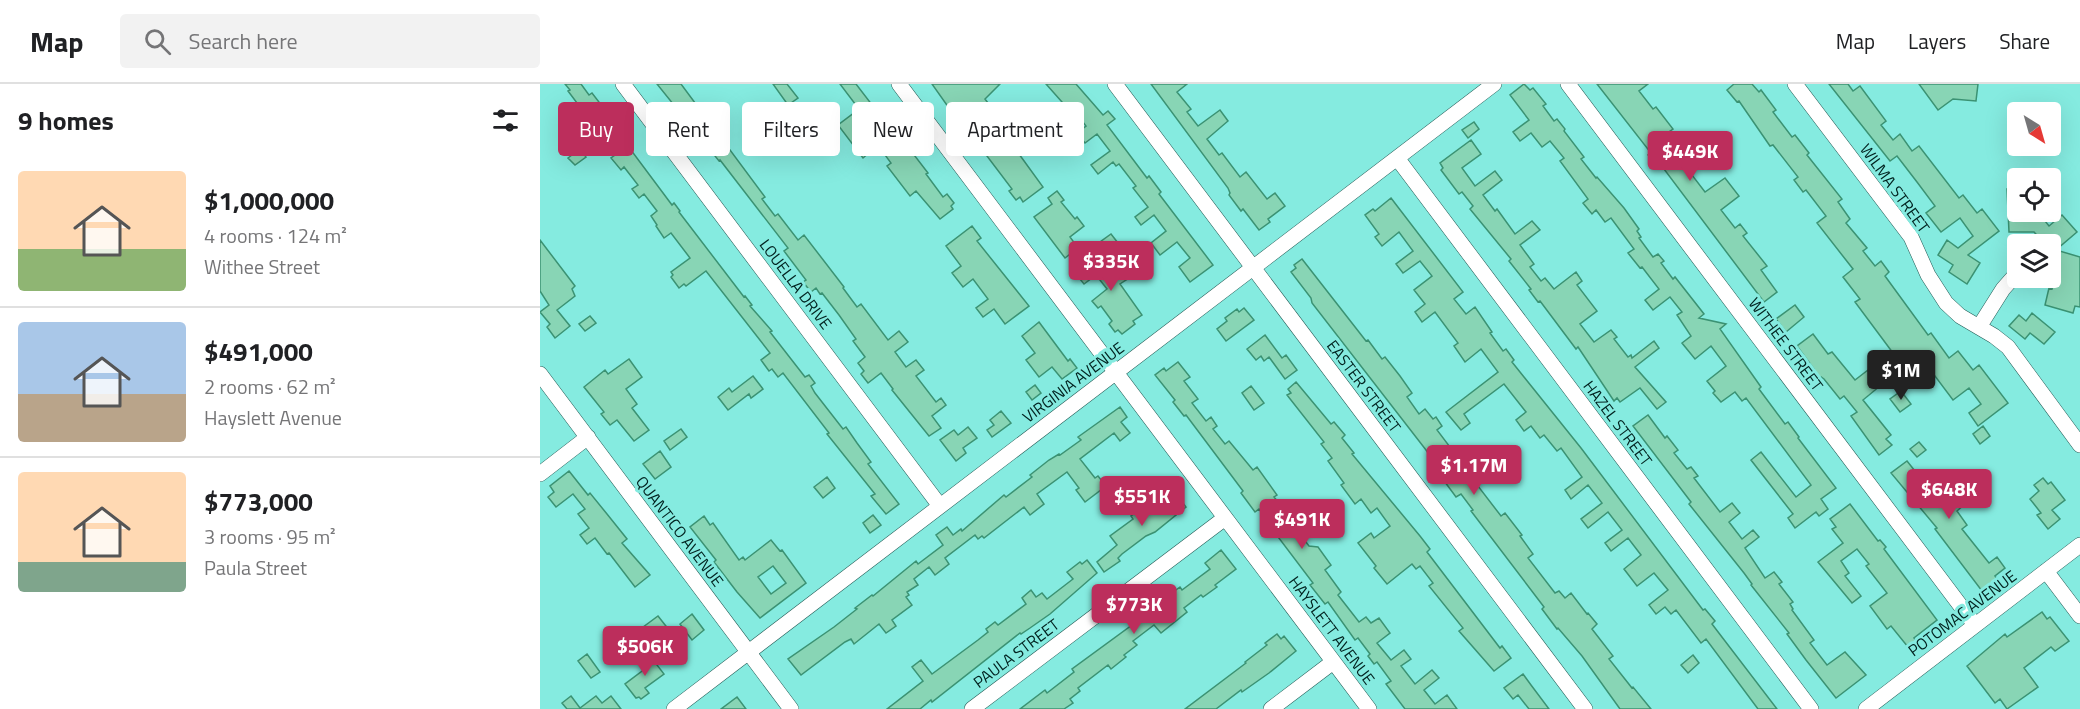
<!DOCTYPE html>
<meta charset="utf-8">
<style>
:root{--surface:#fff;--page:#f2f2f2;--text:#202124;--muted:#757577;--line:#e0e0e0;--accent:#bc2e5c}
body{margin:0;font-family:"Titillium Web",sans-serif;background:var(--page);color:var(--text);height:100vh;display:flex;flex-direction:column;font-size:22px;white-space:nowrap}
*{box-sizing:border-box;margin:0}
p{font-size:20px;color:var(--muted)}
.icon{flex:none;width:33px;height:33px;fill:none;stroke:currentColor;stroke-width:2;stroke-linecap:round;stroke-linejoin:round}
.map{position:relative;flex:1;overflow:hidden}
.side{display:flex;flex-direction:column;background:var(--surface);width:540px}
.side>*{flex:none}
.top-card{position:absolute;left:18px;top:18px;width:570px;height:54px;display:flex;gap:12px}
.needle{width:39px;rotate:143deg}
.controls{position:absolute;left:1467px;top:18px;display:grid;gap:12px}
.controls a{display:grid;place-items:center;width:54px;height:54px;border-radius:6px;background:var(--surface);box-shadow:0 6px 24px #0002;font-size:30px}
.price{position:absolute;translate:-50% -51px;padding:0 14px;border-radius:6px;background:var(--accent);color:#fff;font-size:20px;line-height:39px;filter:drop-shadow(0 2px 3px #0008)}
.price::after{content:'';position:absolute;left:50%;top:36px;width:18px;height:14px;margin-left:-9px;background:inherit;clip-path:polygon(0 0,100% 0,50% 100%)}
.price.current{background:#222;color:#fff}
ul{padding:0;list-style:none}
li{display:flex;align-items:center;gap:18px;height:150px;padding:0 18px}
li+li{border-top:2px solid var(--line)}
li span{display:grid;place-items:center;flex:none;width:168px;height:120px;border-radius:6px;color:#555}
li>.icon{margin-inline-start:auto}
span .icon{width:72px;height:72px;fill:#fffc;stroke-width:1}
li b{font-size:26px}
h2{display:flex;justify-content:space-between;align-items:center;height:72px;padding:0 18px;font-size:26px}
.tag{padding:0 21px;border-radius:6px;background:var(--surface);box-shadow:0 6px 24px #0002;font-size:21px;line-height:54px}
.tag.current{background:var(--accent);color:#fff}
header{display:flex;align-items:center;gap:36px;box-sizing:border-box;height:84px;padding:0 30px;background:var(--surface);border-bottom:2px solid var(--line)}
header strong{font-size:28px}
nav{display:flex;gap:33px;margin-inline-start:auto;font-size:21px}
.search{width:420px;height:54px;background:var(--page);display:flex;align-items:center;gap:15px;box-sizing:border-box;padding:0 21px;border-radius:6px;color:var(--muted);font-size:22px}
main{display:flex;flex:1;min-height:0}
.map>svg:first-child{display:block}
.building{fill:#88d5b5;stroke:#3b9273;stroke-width:1.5;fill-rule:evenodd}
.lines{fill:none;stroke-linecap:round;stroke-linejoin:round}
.minor-casing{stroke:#235a54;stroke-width:16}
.minor{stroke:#fff;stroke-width:15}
.labels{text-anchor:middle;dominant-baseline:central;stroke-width:6;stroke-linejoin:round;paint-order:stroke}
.street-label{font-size:16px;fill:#00211e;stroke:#85ebe0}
</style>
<header>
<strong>Map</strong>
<div class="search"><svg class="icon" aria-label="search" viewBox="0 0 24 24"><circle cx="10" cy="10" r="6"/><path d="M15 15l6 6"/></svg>Search here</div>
<nav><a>Map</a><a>Layers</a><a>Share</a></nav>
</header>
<main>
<section class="side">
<h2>9 homes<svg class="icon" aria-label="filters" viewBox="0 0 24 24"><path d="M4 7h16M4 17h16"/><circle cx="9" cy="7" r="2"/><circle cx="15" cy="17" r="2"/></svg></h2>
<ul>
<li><span style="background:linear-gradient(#ffd9b3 65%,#8fb573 0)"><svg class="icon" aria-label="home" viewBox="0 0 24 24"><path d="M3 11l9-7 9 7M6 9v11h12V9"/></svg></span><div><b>$1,000,000</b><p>4 rooms · 124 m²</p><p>Withee Street</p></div></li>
<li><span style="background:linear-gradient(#a9c7e8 60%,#b9a48a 0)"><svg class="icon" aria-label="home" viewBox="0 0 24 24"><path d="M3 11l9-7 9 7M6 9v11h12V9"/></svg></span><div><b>$491,000</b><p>2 rooms · 62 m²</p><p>Hayslett Avenue</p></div></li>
<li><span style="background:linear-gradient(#ffd9b3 75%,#7fa58c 0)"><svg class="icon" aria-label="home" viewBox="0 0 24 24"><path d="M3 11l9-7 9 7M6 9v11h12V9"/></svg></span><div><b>$773,000</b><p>3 rooms · 95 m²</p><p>Paula Street</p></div></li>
</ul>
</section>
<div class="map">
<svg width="1540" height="625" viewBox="0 0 1540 625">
<rect width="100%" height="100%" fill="#85ebe0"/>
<!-- building -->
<path class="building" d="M25,0H41L49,11L52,9L79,44L76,46L132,121L134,119L140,127L139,128L204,213L205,212L212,221L210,222L232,247L230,248L265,293L269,291L275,299L271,302L275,309L303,345L306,343L317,359L331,378L328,380L359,420L346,430L331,412L335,410L287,350L289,349L243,289L238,293L232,285L229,287L221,276L230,269L166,187L146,202L144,200L139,204L131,193L133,191L131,188L150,174L131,149L124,154L116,142L117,141L111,132L117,127L104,110L99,114L92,105L98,101L84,83L81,86L71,74L75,71L70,63L28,7L30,6Z
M117,0H141L225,113L222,115L235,132L238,130L258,156L264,151L304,203L303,204L317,223L321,220L348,256L359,247L368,258L355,268L366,283L376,276L384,286L376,292L396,318L401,314L406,321L392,332L401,344L389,352L352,306L353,305L341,289L328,299L321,290L324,287L318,279L325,273L313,257L316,255L299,231L282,209L280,210L276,204L271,208L263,198L266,196L244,167L248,164L180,76L179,77Z
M233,0H247L258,14L248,21Z
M300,0H316L336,26L314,43L319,49L317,51L330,68L323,74L298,41L319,25Z
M392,0H460L445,15L454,27L448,32L470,61L471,59L503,103L483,118L480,113L476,116L469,107L472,105L422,39L421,41Z
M506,0H536L563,31L568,27L575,35L567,41L607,94L609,92L621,108L619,110L673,181L650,198L639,183L650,174L637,158L620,171L611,159L626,147L614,131L601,141L595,133L608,123L593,104L596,102L579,80L576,82L573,78L558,90L551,81L570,67L557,50L545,59L537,49L546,42L533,25L530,27Z
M611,0H647L637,8L651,25L647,28L658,42L680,26L688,37L667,55L679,71L682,69L700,93L706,88L727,115L735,109L745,122L728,135L730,138L719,146L703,125L701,127L689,111L690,109L688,104Z
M984,0L990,6L993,4L1006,20L1003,22L1014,37L1017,35L1025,45L1024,47L1044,73L1041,75L1056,94L1057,93L1084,124L1099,145L1097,147L1101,153L1099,154L1113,173L1118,170L1124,177L1121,179L1133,195L1135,193L1164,230L1159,234L1186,240L1180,245L1221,303L1219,305L1245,340L1248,338L1259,353L1258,354L1296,404L1281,415L1288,425L1279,432L1276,428L1255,444L1248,434L1253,430L1211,376L1221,368L1256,413L1271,401L1206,314L1202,317L1195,308L1181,318L1173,309L1175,307L1167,297L1186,282L1171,262L1155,275L1142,259L1151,252L1137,231L1142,228L1130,213L1113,226L1105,216L1119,205L1102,183L1100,184L1088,169L1094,165L1071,134L1065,138L1056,126L1052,130L1043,119L1048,115L1020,77L1024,74L1010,57L1002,63L991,49L980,57L973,48L989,36L970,11Z
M1057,0H1108L1099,7L1113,25L1116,23L1133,45L1120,54L1135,73L1152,60L1160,70L1145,82L1165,108L1185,94L1199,112L1181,126L1195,144L1200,140L1207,149L1203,152L1227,182L1221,186L1237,208L1224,218L1118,77L1115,79L1108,71L1111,69Z
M1194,0H1212L1219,8L1221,6L1236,26L1233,28L1252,53L1255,51L1269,69L1267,71L1302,115L1298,118L1310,135L1306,139L1327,164L1323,167L1335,182L1341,177L1349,188L1345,192L1388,251L1391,249L1409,274L1418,267L1433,286L1439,281L1468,319L1438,342L1429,329L1441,320L1429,304L1413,316L1395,292L1389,297L1370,273L1363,279L1354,268L1353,269L1315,218L1320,215L1303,193L1313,185L1277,139L1286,132L1266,106L1263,108L1254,96L1258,93L1233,61L1230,62L1199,17L1197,18L1187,6Z
M1289,0H1308L1313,7L1320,2L1346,37L1341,41L1353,56L1360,50L1372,67L1379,62L1419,114L1423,111L1437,129L1442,125L1459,147L1428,171L1440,179L1427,200L1409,188L1413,181L1398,171L1407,156L1418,164L1433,152L1420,134L1401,148L1386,129L1395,122L1377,98L1357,72L1350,77Z
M1379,0H1438L1436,17L1413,15L1398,26Z
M934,38L939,45L928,54L922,46Z
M358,44L364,52L361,54L388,89L386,90L403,113L407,110L414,119L411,122L413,125L400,135L376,107L370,112L347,82L351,79L337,60Z
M931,56L941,70L922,84L935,102L955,87L962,96L943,111L955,127L957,125L975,150L992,137L1000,146L980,161L994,180L990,183L1001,197L1005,194L1014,205L1036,188L1042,197L1037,201L1057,227L1040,240L1054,258L1071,246L1077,253L1074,255L1088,273L1091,271L1092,274L1114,257L1119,264L1095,283L1126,318L1117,325L1100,304L1080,318L1077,314L1074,317L1038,263L1036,265L1000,217L998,218L989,206L991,205L969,177L971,175L930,125L933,122L922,108L919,110L901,86L903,84L900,79Z
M1173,62L1179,70L1169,78L1162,70Z
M40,65L46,73L35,81L28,74Z
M1467,105H1478V128H1501V132L1509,142L1522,131L1537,148L1516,166L1540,173V223L1535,222L1533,229L1505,221L1509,204L1512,205L1519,177L1512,169L1510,171V160H1505L1494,148H1469Z
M517,107L524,116L521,118L535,135L537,133L544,142L530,153L538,164L525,174L494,133L512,120L508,114Z
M851,114L923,208L914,215L926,230L935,223L952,248L950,249L963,267L966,265L974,276L972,278L1041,364L1163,526L1165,525L1175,537L1172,540L1237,625H1218L1166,555L1161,559L1136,526L1131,530L1125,523L1116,530L1109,521L1128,506L1114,489L1097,502L1084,485L1101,471L1088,454L1071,467L1065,459L1082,446L1068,428L1048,444L1041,435L1062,419L1048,401L1031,415L1025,406L1042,393L1021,364L1017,367L1004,351L1000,354L991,342L984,347L976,336L986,328L964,300L924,330L930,339L921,346L906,328L958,288L941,265L925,278L914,262L918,259L895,228L882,238L875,228L885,220L874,206L892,192L880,177L863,189L856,180L873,167L859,148L842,162L835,153L839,150L825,131L833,125L835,127Z
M432,142L441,154L437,157L489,222L465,240L454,225L443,233L436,224L448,215L433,195L423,203L412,189L421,182L406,162Z
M571,150L578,159L567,168L560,158Z
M0,156L35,202L32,205L35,212L17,226L30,242L15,254L7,243L10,240L0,228L9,221L0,207Z
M564,167L578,186L581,184L589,194L580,200L602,231L593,237L595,240L582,250L578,246L575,248L569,240L572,237L561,222L558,224L552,217L567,205L556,191L544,200L535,189Z
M762,175L826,257L828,256L842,275L845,273L860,292L872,309L867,313L879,330L885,325L893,335L896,333L902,342L897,346L922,379L924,376L935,390L931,393L961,432L965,429L982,451L980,452L993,470L988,474L1015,509L1019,507L1025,514L1031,509L1047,530L1048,529L1057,540L1052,545L1073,572L1069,575L1092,604L1093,603L1111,625H1080L1042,572L1018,544L1017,545L1002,525L1004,523L931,427L933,426L921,410L916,413L902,394L904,392L886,366L772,219L771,214L751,188L756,184L754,181Z
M1255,221L1264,233L1246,248L1236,235Z
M704,224L714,236L686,257L677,245L687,237L685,234L697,225L699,228Z
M1492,229L1515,248L1504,260L1490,249L1485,255L1469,242L1479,231L1486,237Z
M50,232L56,239L45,247L39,240Z
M499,238L528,277L530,275L537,284L522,295L512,283L499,293L486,276L495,269L482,252Z
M1273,250L1288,270L1292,268L1315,296L1328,286L1340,302L1323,316L1351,351L1346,355L1352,361L1339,371L1311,332L1317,328L1304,312L1300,315L1284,295L1281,293L1278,295L1271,287L1274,285L1257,262Z
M725,251L742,274L746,271L757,286L745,295L729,273L724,277L721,272L716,276L707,265Z
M89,275L102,293L86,305L97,320L92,324L109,346L94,357L77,336L70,341L61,330L64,328L44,303L65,286L68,290Z
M638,278L650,293L644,297L658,315L652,319L666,337L671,333L677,342L673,345L685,360L689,357L713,386L717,383L737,411L734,413L751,434L749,436L769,462L778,463L791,481L785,486L801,508L798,511L819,538L826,533L831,539L839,534L850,549L837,559L851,576L864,566L871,575L861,582L875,600L892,586L899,594L884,606L895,620L907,611L917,625H865L846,600L851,597L837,578L834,580L828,572L830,570L818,554L815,556L788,518L785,520L770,501L773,499L729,441L730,440L719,425L715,428L701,409L703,407L646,331L644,332L633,318L635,316L615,291L624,284L626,287Z
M213,292L223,305L211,314L209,310L188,326L178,313L189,304L192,308Z
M756,298L791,340L794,338L805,351L802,354L814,369L812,370L880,452L890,465L887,468L960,564L962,562L971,574L954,587L919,547L923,544L889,502L893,499L880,482L876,485L872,480L847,500L834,484L836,482L818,459L831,449L834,454L850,442L837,424L831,429L821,415L815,420L801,401L804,399L788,377L792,374L781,360L784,358L747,311L751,309L748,305Z
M495,301L501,309L492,316L486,308Z
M711,302L724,319L714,326L702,309Z
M1361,307L1371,320L1360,328L1350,315Z
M580,323L587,333L581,338L590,349L580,357L574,349L540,375L555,394L558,392L566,402L545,418L536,406L539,404L527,388L497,410L504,420L490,431L484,423L444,454L442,452L438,455L435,451L405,474L409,480L395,491L389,483L374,495L378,501L367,508L369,511L366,513L372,521L352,536L356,542L346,549L339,540L314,560L311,555L305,558L261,591L248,575L294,543L317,525L315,524L332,511L333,512L376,477L378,480L403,461L396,451L407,443L413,451L421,445L422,447L464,411L466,413L492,393L490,391L509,376L519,370L520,371L541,356L538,353Z
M461,327L471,339L452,353L447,346L454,341L450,336Z
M1108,331L1125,354L1127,352L1138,366L1134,369L1147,385L1151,383L1158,392L1154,394L1180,428L1192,419L1200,429L1189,438L1202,455L1213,446L1219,453L1205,464L1225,494L1234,488L1242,498L1239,500L1253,518L1250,520L1253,525L1252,526L1274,556L1270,559L1287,581L1305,568L1326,591L1296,614L1266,576L1247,550L1249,549L1211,501L1212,500L1204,489L1149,420L1151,418L1093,342Z
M1443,342L1450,352L1440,360L1433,350Z
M428,343L437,354L423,364L426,369L416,377L400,356L414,346L418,351Z
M141,345L147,353L130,366L124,357Z
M1379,358L1386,366L1377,373L1370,365Z
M120,367L131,383L115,395L103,380Z
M1367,377L1383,397L1388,394L1395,402L1416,386L1427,400L1416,408L1425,420L1417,427L1427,441L1422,445L1449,479L1457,473L1465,484L1455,492L1457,495L1442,507L1395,445L1397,444L1351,389Z
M29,387L48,411L50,409L67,430L87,455L82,459L110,491L95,503L69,469L67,470L55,454L47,460L40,451L49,444L38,430L45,425L33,410L16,423L8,413L14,408L10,402Z
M287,393L295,404L283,414L274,403Z
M1503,394L1508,400L1511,398L1525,416L1512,426L1520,435L1508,445L1497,431L1501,429L1490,415L1499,407L1494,401Z
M635,408L646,423L615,448L606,452L582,470L578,474L580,477L564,488L557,478L577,461L570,452L593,435L591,432L618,412L622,417Z
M1310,420L1338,457L1340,456L1346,463L1344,465L1397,536L1374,554L1376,557L1368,563L1351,542L1347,545L1330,522L1347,509L1326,482L1329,480L1317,465L1301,477L1309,489L1305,492L1321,512L1312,519L1278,478L1303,459L1292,445L1296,443L1290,435Z
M333,431L341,441L330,449L323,439Z
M164,432L170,441L173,439L199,476L203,473L205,476L231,456L240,467L242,466L266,499L220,534L197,508L174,478L176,476L150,443ZM233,482L246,499L231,510L218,493Z
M681,466L696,485L675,501L677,503L663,513L661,511L644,524L647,528L621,549L614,541L593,557L597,561L584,571L586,573L571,585L568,581L538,604L540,607L530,615L533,619L524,625H480L505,606L507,609L534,588L532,585L622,519L621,517L626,514L624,511L631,506L633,508L640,503L642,506L670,485L665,479Z
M547,476L557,489L510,530L490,544L481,550L480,549L392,618L391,616L380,625H347L383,597L372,583L381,576L392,590L438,556L448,548L446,545L455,538L458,541L486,520L482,514L491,506L496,513L502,509L507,515L533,495L527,488L540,478L542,480Z
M1502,528L1507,535L1510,533L1529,557L1515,567L1511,563L1484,584L1498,603L1467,625L1460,615L1455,619L1427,582L1465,550L1467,553Z
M152,530L164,546L152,556L140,540Z
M118,532L129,546L119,554L114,548L93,563L84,552L96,543L99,546Z
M737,550L741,555L744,552L756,567L729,589L702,608L701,606L676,625H645L706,579L705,578L727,561L725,559Z
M107,568L124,590L105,604L109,609L101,615L99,613L96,614L85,600L106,584L99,575Z
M47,570L60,588L51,594L38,577Z
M1153,571L1159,579L1148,589L1141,581Z
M983,590L991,601L1009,625H989L978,611L973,615L964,604Z
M31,612L40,624L56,612L62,619L71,612L81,625H27L22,619Z
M197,613L206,625H181Z"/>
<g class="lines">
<defs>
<path id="minor" d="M83,0L400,422
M359,0L829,625
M575,0L1045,625
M1028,0L1435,541
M1255,0L1371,153L1388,191L1406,219L1420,232L1454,252L1468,263L1540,361
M857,74L1271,625
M1439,243L1463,205L1478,188
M0,290L251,625
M0,390L48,353
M1506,487L1540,532
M134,625L954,0
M432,625L685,434
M731,625L793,578
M1326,625L1540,461"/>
</defs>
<!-- minor casing -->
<use href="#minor" class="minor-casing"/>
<!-- minor -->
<use href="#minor" class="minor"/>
</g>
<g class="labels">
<!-- street labels -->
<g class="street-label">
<text transform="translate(1355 104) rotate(54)">WILMA STREET</text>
<text transform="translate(256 200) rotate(53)">LOUELLA DRIVE</text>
<text transform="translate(1246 260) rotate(53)">WITHEE STREET</text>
<text transform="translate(533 298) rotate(-37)">VIRGINIA AVENUE</text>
<text transform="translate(824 302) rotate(53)">EASTER STREET</text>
<text transform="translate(1078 339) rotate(53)">HAZEL STREET</text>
<text transform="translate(140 447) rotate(53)">QUANTICO AVENUE</text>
<text transform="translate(1422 529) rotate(-37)">POTOMAC AVENUE</text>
<text transform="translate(792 546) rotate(53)">HAYSLETT AVENUE</text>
<text transform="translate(476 569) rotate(-37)">PAULA STREET</text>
</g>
</g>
</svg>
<div class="controls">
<a><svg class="needle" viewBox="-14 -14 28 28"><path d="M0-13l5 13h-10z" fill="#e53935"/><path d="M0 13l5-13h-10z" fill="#757577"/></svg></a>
<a><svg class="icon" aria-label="locate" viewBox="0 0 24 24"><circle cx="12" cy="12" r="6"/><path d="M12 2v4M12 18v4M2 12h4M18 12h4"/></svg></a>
<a><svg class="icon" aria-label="layers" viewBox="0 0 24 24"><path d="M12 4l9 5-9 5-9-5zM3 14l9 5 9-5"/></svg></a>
</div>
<b class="price" style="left:1150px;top:98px">$449K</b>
<b class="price" style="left:571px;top:208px">$335K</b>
<b class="price current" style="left:1361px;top:317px">$1M</b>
<b class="price" style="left:934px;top:412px">$1.17M</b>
<b class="price" style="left:1409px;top:436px">$648K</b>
<b class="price" style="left:602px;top:443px">$551K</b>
<b class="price" style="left:762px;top:466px">$491K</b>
<b class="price" style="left:594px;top:551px">$773K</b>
<b class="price" style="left:105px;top:593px">$506K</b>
<div class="top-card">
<a class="tag current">Buy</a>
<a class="tag">Rent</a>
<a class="tag">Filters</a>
<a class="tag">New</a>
<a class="tag">Apartment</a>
</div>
</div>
</main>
